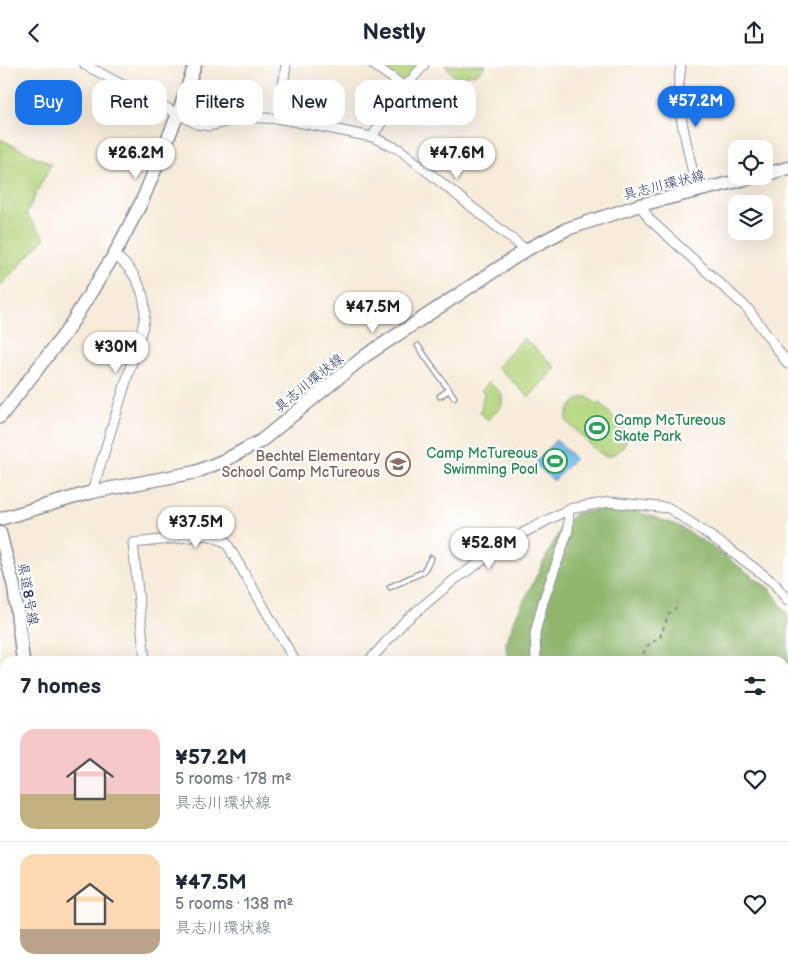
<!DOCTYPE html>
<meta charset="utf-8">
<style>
:root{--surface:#fff;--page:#f6f6f7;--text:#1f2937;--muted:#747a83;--line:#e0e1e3;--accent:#1a73e8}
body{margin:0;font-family:"Balsamiq Sans","Klee One",sans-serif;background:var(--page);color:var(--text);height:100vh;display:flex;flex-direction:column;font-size:19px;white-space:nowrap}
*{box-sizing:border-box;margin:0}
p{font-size:16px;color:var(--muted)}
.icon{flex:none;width:28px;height:28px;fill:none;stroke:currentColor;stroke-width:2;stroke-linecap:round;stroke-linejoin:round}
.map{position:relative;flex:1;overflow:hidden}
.details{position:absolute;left:0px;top:591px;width:789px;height:321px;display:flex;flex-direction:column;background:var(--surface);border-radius:15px 15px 0 0;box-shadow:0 5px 20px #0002}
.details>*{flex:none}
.hud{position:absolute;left:15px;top:15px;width:500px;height:45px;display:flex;gap:10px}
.fabs{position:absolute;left:728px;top:75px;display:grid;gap:10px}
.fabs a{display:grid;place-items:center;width:45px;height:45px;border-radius:10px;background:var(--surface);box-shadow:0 5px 20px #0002;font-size:25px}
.price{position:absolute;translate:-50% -42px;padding:0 11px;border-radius:18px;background:#fff;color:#222;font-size:16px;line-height:32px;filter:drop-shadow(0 1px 2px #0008)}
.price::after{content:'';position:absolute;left:50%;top:30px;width:15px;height:11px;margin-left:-8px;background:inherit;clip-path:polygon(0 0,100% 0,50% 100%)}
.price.on{background:var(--accent);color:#fff}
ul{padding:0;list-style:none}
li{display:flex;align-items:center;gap:15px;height:125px;padding:0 20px}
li+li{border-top:1px solid var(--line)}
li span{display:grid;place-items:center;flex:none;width:140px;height:100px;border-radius:15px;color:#555}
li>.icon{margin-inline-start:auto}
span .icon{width:60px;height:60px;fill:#fffc;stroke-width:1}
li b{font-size:21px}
h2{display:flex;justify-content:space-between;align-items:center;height:60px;padding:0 20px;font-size:21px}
.tag{padding:0 18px;border-radius:15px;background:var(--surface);box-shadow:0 5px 20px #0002;font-size:18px;line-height:45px}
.tag.on{background:var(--accent);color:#fff}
header{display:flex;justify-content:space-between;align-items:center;height:65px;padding:0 20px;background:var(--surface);font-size:22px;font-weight:700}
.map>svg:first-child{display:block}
.green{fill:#b3d47c;stroke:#67826d}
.forest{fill:#8eb66c;stroke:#547265}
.water{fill:#7abbef;stroke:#4a75a6}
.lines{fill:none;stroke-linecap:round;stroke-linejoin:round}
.lane-casing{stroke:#898d9c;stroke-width:7}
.street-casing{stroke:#898d9c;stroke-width:11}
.secondary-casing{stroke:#898d9c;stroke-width:15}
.path{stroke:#898d9c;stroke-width:2;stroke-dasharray:4 4;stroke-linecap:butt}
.lane{stroke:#fff;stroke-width:4.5}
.street{stroke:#fff;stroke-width:9}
.secondary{stroke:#fff;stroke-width:12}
.labels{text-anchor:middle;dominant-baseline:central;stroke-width:4.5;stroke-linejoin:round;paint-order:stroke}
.street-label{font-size:14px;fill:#1b2f5e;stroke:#fff}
.leisure-label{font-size:14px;fill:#27864d;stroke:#fff;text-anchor:start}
.education-label{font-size:14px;fill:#785e54;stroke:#fff;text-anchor:end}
</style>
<header><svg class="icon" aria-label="back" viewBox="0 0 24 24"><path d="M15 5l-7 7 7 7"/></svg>Nestly<svg class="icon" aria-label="share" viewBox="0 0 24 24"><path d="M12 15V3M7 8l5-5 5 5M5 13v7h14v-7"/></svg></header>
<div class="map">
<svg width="788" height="912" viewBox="0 0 788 912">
<rect width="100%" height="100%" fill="#fff"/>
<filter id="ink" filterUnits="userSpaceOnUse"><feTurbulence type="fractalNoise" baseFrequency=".02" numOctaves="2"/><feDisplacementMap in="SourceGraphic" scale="10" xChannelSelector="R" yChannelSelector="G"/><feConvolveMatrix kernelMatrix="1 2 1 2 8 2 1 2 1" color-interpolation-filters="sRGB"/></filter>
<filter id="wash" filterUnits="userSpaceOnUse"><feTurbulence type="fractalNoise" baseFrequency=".0096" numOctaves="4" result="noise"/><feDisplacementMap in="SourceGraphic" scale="20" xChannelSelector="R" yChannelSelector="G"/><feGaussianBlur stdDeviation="1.12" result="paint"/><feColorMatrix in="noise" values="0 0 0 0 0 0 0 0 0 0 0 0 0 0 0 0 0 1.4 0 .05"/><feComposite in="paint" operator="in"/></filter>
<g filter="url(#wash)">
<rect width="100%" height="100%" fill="#f7ebd9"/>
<!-- green -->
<path class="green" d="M373,0H424L405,22Z
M445,0H486L475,10L468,9L458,17Z
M0,74L51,99L26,149L45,173L0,221Z
M524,273L556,303L529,332L497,302Z
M488,317L502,329V341L488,355L480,348L484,329L481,325Z
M583,332H588L597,340L600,338L619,358L618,359C621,363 626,366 627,372C627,380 614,393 605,391C597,388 577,365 569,359L566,354C567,344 574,336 583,332Z"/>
<!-- forest -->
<path class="forest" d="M601,445L636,446L679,461L718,486L771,525L788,550V723L784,727V596H507L506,577L518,547L561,463L576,448Z"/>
<!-- water -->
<path class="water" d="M556,375L575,393L554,416L535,399Z"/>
</g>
<g filter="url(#ink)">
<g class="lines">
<defs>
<path id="lane" d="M418,281L454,332
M440,331L449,325
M390,522L423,507L431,493"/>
<path id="street" d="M85,0L197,59L210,61L245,52L283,54L372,72L399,84L526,185
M374,0L405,22
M681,0L677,34L697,127
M283,54L282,28L286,0
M372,72L405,22L424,0
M640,140L650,155L748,244L788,299
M92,427L140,271C142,264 145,255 145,247C145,224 132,202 114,190
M145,596L133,478L208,470L226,477L295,596
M369,596L404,557L454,515L523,468L569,444L609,437L669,443L725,481L774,518L788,536
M536,596L535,568L543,537L568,466L569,444
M0,852L5,855
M88,908L91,912
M308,908L312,912
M523,908L524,912
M780,908L782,912"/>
<path id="secondary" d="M764,110L788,103
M0,352L66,267L114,190L142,136L178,49L195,0
M0,454L92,427L196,407L225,395L261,376L365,291L526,185L567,164L640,140L758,111
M0,468L14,522L23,596
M183,908L186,912"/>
</defs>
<!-- lane casing -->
<use href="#lane" class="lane-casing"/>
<!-- street casing -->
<use href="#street" class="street-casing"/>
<!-- secondary casing -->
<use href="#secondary" class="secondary-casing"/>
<!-- path -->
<path class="path" d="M640,596L647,581L660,572L669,548L676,543L677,537"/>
<!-- lane -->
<use href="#lane" class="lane"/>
<!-- street -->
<use href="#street" class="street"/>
<!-- secondary -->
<use href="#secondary" class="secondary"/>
</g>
</g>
<!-- icons -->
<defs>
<symbol id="stadium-ring" viewBox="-11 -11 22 22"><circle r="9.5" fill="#fff" stroke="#2e9e5b" stroke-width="1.5"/><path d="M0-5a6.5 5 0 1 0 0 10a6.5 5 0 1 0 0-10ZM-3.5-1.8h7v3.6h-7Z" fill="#2e9e5b"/></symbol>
<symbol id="school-ring" viewBox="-11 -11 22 22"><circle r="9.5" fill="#fff" stroke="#8d6e63" stroke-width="1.5"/><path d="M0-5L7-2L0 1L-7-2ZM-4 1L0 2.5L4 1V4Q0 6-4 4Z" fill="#8d6e63"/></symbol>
</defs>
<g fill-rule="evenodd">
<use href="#stadium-ring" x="583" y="349" width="28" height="28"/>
<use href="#stadium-ring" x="541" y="382" width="28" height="28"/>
<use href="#school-ring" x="384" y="385" width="28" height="28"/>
</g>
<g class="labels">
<!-- street labels -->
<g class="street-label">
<text transform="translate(664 120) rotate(-14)">具志川環状線</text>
<text transform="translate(309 318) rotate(-39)">具志川環状線</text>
<text transform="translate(28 529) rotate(80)">県道8号線</text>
</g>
<!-- leisure labels -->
<g class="leisure-label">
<text x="614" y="355">Camp McTureous<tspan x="614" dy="16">Skate Park</tspan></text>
<text x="538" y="388" text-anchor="end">Camp McTureous<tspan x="538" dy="16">Swimming Pool</tspan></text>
</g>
<!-- education labels -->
<g class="education-label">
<text x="380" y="391">Bechtel Elementary<tspan x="380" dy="16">School Camp McTureous</tspan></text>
</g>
</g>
</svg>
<div class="fabs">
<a><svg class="icon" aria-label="locate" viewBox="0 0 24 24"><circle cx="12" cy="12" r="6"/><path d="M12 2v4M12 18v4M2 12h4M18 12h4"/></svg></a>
<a><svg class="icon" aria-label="layers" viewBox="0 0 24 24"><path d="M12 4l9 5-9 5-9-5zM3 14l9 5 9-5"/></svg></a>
</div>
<b class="price on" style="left:696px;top:63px">¥57.2M</b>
<b class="price" style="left:136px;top:115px">¥26.2M</b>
<b class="price" style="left:457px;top:115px">¥47.6M</b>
<b class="price" style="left:373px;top:269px">¥47.5M</b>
<b class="price" style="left:116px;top:309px">¥30M</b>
<b class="price" style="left:196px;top:484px">¥37.5M</b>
<b class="price" style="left:489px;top:505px">¥52.8M</b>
<div class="hud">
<a class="tag on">Buy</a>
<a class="tag">Rent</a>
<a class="tag">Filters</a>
<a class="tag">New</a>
<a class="tag">Apartment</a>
</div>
<section class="details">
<h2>7 homes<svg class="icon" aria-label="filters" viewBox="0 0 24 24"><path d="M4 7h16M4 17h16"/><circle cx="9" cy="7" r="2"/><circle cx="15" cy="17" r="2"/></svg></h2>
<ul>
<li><span style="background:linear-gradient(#f6c9c9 65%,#c2b280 0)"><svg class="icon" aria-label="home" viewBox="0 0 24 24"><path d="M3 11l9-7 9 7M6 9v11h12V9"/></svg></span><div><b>¥57.2M</b><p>5 rooms · 178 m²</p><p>具志川環状線</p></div><svg class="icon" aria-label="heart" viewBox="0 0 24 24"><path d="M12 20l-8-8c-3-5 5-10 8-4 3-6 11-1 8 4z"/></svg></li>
<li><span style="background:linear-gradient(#ffd9b3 75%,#b9a48a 0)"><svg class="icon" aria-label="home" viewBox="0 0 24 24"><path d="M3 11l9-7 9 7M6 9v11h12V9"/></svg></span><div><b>¥47.5M</b><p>5 rooms · 138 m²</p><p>具志川環状線</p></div><svg class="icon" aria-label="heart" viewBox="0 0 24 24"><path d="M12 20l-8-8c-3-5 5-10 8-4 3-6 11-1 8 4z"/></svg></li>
</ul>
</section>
</div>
